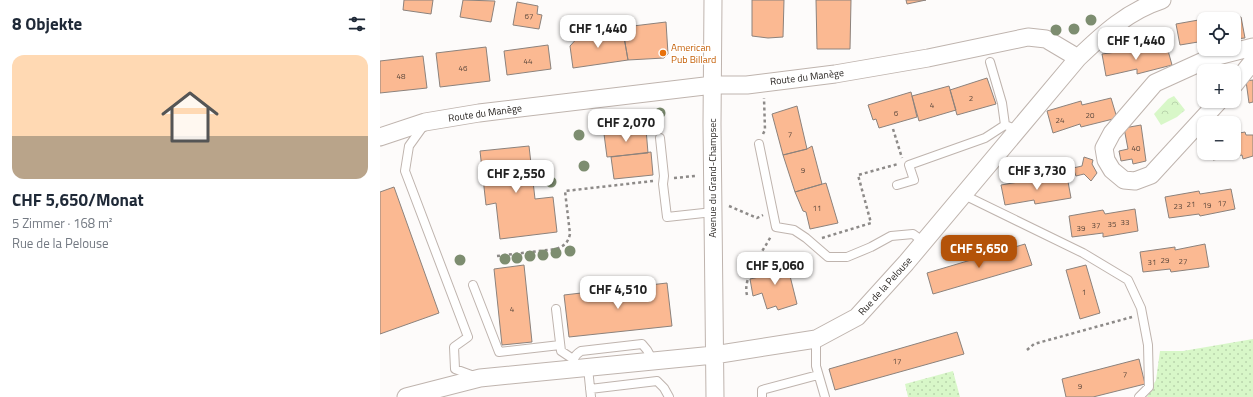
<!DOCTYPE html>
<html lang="de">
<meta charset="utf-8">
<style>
:root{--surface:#fff;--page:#f6f6f7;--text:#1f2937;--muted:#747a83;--accent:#b45309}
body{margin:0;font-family:"Titillium Web",sans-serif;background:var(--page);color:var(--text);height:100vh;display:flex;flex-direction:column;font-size:15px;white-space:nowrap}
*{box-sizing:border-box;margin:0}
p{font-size:13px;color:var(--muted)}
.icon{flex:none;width:22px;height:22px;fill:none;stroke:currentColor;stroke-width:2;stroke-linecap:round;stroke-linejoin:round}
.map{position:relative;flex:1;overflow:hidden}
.panel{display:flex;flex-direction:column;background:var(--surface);width:380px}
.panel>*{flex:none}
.fabs{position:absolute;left:817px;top:12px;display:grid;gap:8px}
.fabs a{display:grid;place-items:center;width:44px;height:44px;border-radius:8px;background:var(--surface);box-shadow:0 1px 3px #0004;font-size:20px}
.price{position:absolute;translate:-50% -34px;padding:0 9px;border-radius:8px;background:#fff;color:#222;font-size:13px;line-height:26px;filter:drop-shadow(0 1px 2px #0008)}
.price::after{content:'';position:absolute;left:50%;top:24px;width:12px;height:9px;margin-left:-6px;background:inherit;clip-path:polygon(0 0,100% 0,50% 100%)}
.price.selected{background:var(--accent);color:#fff}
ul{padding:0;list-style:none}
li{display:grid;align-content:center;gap:8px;height:212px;padding:0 12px}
li span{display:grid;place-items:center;height:124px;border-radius:12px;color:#555}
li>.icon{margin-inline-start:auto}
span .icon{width:72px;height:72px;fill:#fffc;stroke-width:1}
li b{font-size:17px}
h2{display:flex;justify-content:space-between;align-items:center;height:48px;padding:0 12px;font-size:17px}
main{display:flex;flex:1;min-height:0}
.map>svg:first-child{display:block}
.grass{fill:url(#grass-dots)}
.park{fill:url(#park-crowns)}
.building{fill:#fbb992;stroke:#8c827c}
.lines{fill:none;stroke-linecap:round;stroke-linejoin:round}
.service-casing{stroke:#bfb4ae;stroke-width:10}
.minor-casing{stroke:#bfb4ae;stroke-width:19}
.path{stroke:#8d8a88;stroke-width:2.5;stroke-dasharray:3 3;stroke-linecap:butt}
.service{stroke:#fff;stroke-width:8}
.minor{stroke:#fff;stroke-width:17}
.tree{fill:#7d8d70}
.food-dot{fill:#e8710a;stroke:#fff;stroke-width:1.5}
.labels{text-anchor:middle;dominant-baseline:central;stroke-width:3;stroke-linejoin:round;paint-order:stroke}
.number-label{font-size:8px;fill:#5e4a3e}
.food-label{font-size:10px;fill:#c56008;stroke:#fff;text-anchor:start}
.street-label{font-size:10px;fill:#292522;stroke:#fff}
</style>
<main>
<section class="panel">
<h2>8 Objekte<svg class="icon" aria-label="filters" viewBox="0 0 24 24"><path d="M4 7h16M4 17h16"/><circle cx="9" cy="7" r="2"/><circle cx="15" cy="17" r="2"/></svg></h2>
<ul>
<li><span style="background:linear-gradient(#ffd9b3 65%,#b9a48a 0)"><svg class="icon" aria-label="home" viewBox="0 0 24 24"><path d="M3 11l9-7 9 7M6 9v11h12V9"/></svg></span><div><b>CHF 5,650/Monat</b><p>5 Zimmer · 168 m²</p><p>Rue de la Pelouse</p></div></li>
</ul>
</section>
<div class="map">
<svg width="873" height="397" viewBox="0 0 873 397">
<defs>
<pattern id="grass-dots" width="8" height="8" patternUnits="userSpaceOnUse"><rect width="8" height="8" fill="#d8f7c8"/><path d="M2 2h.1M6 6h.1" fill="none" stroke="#b9d4ac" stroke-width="1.8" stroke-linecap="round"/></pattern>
<pattern id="park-crowns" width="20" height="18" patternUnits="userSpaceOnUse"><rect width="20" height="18" fill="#d8f7c8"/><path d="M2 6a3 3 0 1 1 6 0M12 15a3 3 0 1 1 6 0" fill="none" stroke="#b9d4ac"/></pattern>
</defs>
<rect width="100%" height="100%" fill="#fdfbfa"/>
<!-- grass -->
<path class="grass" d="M873,339V397H767L776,380L780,351H803Z
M573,371L580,397H528L525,384Z"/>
<!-- park -->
<path class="park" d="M794,96L805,110L797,117L781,125L774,114L788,99Z"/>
<!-- building -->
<path class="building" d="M24,0H53L51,14L23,10Z
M83,0L115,1L111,22L80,17Z
M372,0H404L403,37L388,38L372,36Z
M436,0H471L470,49H437Z
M526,0H546L527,4Z
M137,2L158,6L157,14L162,15L159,29L133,25Z
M861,17L865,38L854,39V19H847Z
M824,19V41L800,45L796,24Z
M286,22L288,54L284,58L248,60L244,37L253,26Z
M232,30L244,37L248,60L193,68L190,46L200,35Z
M168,45L171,69L127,75L124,51Z
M106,47L110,81L60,87L56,53Z
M787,47L792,65L757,74V69L726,76L722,54L758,49L759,51Z
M43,56L47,88L0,93V61Z
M607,78L616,104L577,115L570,90Z
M873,80V102L869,103L866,81Z
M569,86L576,110L539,121L532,96Z
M531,92L537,117L499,128L496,119L493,120L488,105Z
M731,98L737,118L701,127L700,124L673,133L667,111L701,101L702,105Z
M417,106L427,149L403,155L392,114Z
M761,125L766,161L753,164L752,159L741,161L739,151L748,149L744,128Z
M266,129L268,153L227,157L224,134Z
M865,132L866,135H873V156L863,159L862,155L833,160L832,153H854V134Z
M149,146L155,199L173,197L177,232L120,239L116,203L106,205L100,151Z
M432,146L442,184L415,192L403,155L427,149Z
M271,152L273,175L234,179L231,157Z
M704,157L713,160L712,164L717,173L711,181L704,174L696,176L693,168L702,166Z
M687,176L691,198L655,204L654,200L625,205L621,185L656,179L657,182Z
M446,183L458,223L430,229L426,212L423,211L415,192Z
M14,187L59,313L0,334V192Z
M851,189L855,209L820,216L819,214L789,218L785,197L819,191L820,194Z
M755,209L758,231L723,237V233L692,237L689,216L723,210L725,214Z
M645,244L652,265L553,294L547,273Z
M825,244L829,267L791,272L790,269L763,272L760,252L795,247V250Z
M406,260L417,304L398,310L396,306L387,309L382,293L373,296L370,279L379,277L378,271L388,269V265Z
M144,265L152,342L122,345L114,269Z
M706,265L720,313L700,319L686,270Z
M287,283L292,326L189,337L184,295Z
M577,332L584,354L455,390L449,369Z
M759,359L765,384L713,397H686L682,379Z"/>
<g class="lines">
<defs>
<path id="service" d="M610,62L622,103L625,125
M44,125L29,146L25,171L88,337L74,347L75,369L94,376
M280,138L284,176L283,184L287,217L333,212
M379,144L396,227L414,230L426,238L448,257H467L491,247L511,236L533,234L544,242
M517,185L534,180L529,165L605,138L625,125L638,130
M584,195L703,253L748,280L761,308L768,345L769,387L759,397
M93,285L119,352L180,345
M176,309L181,351L193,359
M436,339V366L445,397
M208,368L211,397
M194,369C193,360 193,356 201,351L262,344L267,350L273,361
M210,389L277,381L284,388L289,397
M382,397V390L438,375"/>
<path id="minor" d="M333,0L332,124L335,397
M854,85L873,61
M839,101L771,175L755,181L744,180L732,170L726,160L724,148L732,133L775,83L830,58L873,47
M0,137L45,122L99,113L333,85H367L455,74L548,58L648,37L666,39L698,58
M26,397L100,378L334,355L436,339L477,317L526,263L698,58C723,34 748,11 782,0"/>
</defs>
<!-- service casing -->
<use href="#service" class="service-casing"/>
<!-- minor casing -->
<use href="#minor" class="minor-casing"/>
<!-- path -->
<path class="path" d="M513,129L522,158
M383,134L385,130L384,98
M294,178L315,176
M349,206L377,218L383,215
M442,238L491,223L478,175L518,164
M117,256L176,249C184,246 188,243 190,234L185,191L273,181
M367,295C362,277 383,252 391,236
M647,350L654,344L752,317"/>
<!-- service -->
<use href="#service" class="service"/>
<!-- minor -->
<use href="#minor" class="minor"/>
</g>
<!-- trees -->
<g class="tree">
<circle cx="711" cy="20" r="5.5"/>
<circle cx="694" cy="29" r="5.5"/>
<circle cx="676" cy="30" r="5.5"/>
<circle cx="280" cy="113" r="5.5"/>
<circle cx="240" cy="119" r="5.5"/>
<circle cx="199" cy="135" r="5.5"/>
<circle cx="204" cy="166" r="5.5"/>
<circle cx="171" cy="182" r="5.5"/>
<circle cx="190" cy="251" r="5.5"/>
<circle cx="176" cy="253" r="5.5"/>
<circle cx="163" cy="255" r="5.5"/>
<circle cx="150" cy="256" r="5.5"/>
<circle cx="137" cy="258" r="5.5"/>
<circle cx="125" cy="259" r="5.5"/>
<circle cx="80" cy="260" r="5.5"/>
</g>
<!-- markers -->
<circle class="food-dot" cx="283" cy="53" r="4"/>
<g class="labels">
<!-- number labels -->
<g class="number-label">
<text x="149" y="16">67</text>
<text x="148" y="61">44</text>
<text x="83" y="68">46</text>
<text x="21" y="76">48</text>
<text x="591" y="98">2</text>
<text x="552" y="105">4</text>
<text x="516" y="113">6</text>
<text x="710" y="115">20</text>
<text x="680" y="120">24</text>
<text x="410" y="134">7</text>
<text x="756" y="148">40</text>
<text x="423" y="170">9</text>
<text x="842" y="203">17</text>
<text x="811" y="204">21</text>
<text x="827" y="205">19</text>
<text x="798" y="206">23</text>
<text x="437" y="208">11</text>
<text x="745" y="222">33</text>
<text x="732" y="224">35</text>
<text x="716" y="225">37</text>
<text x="701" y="228">39</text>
<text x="785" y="260">29</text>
<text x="803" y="261">27</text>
<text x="772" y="262">31</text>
<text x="704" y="292">1</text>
<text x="132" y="309">4</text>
<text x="517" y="361">17</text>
<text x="745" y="374">7</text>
<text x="700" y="386">9</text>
</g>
<!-- food labels -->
<g class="food-label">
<text x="291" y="47">American<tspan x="291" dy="12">Pub Billard</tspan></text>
</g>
<!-- street labels -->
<g class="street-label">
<text transform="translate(427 77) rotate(-7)">Route du Manège</text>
<text transform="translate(105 113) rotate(-8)">Route du Manège</text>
<text transform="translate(332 178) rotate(-90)">Avenue du Grand-Champsec</text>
<text transform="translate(505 286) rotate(-48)">Rue de la Pelouse</text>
</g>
</g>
</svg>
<div class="fabs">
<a><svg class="icon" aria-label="locate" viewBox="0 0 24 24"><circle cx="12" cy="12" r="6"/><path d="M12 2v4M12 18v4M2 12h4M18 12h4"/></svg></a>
<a>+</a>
<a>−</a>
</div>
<b class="price" style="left:218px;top:49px">CHF 1,440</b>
<b class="price" style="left:756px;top:61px">CHF 1,440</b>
<b class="price" style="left:246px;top:143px">CHF 2,070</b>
<b class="price" style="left:657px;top:191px">CHF 3,730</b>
<b class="price" style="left:136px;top:194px">CHF 2,550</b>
<b class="price selected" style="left:599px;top:269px">CHF 5,650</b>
<b class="price" style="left:395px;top:286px">CHF 5,060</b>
<b class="price" style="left:238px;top:310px">CHF 4,510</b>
</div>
</main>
